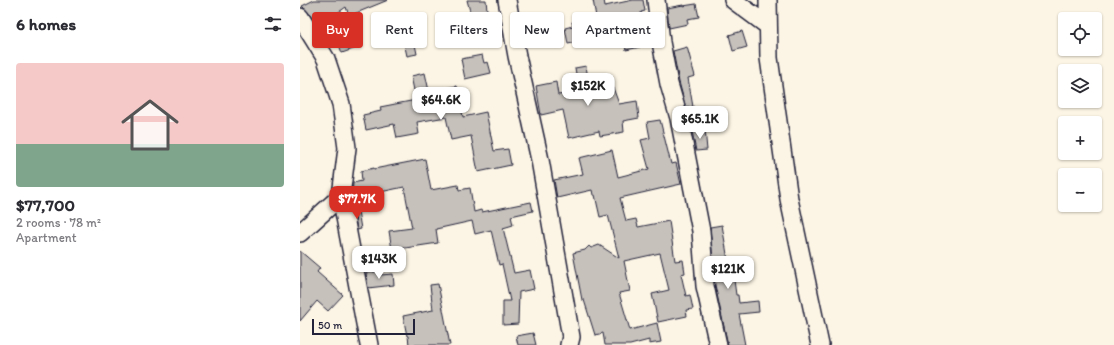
<!DOCTYPE html>
<meta charset="utf-8">
<style>
:root{--surface:#fff;--page:#f7f7f7;--text:#2b2b33;--muted:#7c7c81;--accent:#d93025}
body{margin:0;font-family:Itim,sans-serif;background:var(--page);color:var(--text);height:100vh;display:flex;flex-direction:column;font-size:15px;white-space:nowrap}
*{box-sizing:border-box;margin:0}
p{font-size:13px;color:var(--muted)}
.icon{flex:none;width:22px;height:22px;fill:none;stroke:currentColor;stroke-width:2;stroke-linecap:round;stroke-linejoin:round}
.map{position:relative;flex:1;overflow:hidden}
.panel{display:flex;flex-direction:column;background:var(--surface);width:300px}
.panel>*{flex:none}
.hud{position:absolute;left:12px;top:12px;width:380px;height:36px;display:flex;gap:8px}
.controls{position:absolute;left:758px;top:12px;display:grid;gap:8px}
.controls a{display:grid;place-items:center;width:44px;height:44px;border-radius:4px;background:var(--surface);box-shadow:0 1px 3px #0004;font-size:20px}
.scale{position:absolute;left:12px;bottom:10px;width:103px;box-sizing:border-box;padding-left:4px;border:2px solid #22223b;border-top:0;font-size:11px;line-height:14px;white-space:nowrap;color:#22223b;-webkit-text-stroke:3px #fcf5e5;paint-order:stroke}
.price{position:absolute;translate:-50% -34px;padding:0 9px;border-radius:8px;background:#fff;color:#222;font-size:13px;line-height:26px;filter:drop-shadow(0 1px 2px #0008)}
.price::after{content:'';position:absolute;left:50%;top:24px;width:12px;height:9px;margin-left:-6px;background:inherit;clip-path:polygon(0 0,100% 0,50% 100%)}
.price.on{background:var(--accent);color:#fff}
ul{padding:0;list-style:none}
li{display:grid;align-content:center;gap:8px;height:212px;padding:0 16px}
li span{display:grid;place-items:center;height:124px;border-radius:4px;color:#555}
li>.icon{margin-inline-start:auto}
span .icon{width:72px;height:72px;fill:#fffc;stroke-width:1}
li b{font-size:17px}
h2{display:flex;justify-content:space-between;align-items:center;height:48px;padding:0 16px;font-size:17px}
.pill{padding:0 14px;border-radius:4px;background:var(--surface);box-shadow:0 1px 3px #0004;font-size:14px;line-height:36px}
.pill.on{background:var(--accent);color:#fff}
main{display:flex;flex:1;min-height:0}
.map>svg:first-child{display:block}
.building{fill:#c6c1bb;stroke:#22223b}
.lines{fill:none;stroke-linecap:round;stroke-linejoin:round}
.minor-casing{stroke:#22223b;stroke-width:20}
.minor{stroke:#fcf5e5;stroke-width:17}
</style>
<main>
<section class="panel">
<h2>6 homes<svg class="icon" aria-label="filters" viewBox="0 0 24 24"><path d="M4 7h16M4 17h16"/><circle cx="9" cy="7" r="2"/><circle cx="15" cy="17" r="2"/></svg></h2>
<ul>
<li><span style="background:linear-gradient(#f6c9c9 65%,#7fa58c 0)"><svg class="icon" aria-label="home" viewBox="0 0 24 24"><path d="M3 11l9-7 9 7M6 9v11h12V9"/></svg></span><div><b>$77,700</b><p>2 rooms · 78 m²</p><p>Apartment</p></div></li>
</ul>
</section>
<div class="map">
<svg width="814" height="345" viewBox="0 0 814 345">
<rect width="100%" height="100%" fill="#fcf5e5"/>
<filter id="ink" filterUnits="userSpaceOnUse"><feTurbulence type="fractalNoise" baseFrequency=".025" numOctaves="2"/><feDisplacementMap in="SourceGraphic" scale="8" xChannelSelector="R" yChannelSelector="G"/><feConvolveMatrix kernelMatrix="1 2 1 2 8 2 1 2 1" color-interpolation-filters="sRGB"/></filter>
<g filter="url(#ink)">
<!-- building -->
<path class="building" d="M14,0H88L49,16L46,7L23,23L17,26L8,12L2,6Z
M167,0H186L187,10L171,15Z
M293,0H304L305,6L333,0H343L345,11L341,12L345,31L337,33L340,47L326,50L323,36L294,41L293,39L268,44L265,28L273,26L272,22L296,17Z
M396,4L399,17L387,19L388,24L369,28L367,8L383,5V6Z
M52,30L59,47L42,53L36,37Z
M442,31L447,47L433,51L429,35Z
M113,35L117,54L107,56L103,38Z
M387,47L395,76L388,78L393,107L386,108L379,82L373,51Z
M182,55L184,63L188,62L191,73L165,79L161,59Z
M286,66L289,85L309,77L319,104L337,101L339,118L323,121L324,132L300,136L299,131L269,138L263,110L241,115L236,86L256,82L258,95L279,92L275,68Z
M125,73L129,91L157,86L163,117L186,112L194,151L208,149L211,165L178,172L171,136L151,140L146,117L117,122L119,134L97,138L94,124L66,130L63,115L81,111L80,107L116,100L111,76Z
M360,120L371,164L376,163L381,184L320,198L326,221L336,219L338,227L369,221L375,261L383,260L385,273L381,274L386,296L390,295L393,309L386,310L387,316L358,322L352,294L369,290L360,253L324,261L330,291L319,293L330,330L357,323L361,342L349,344V340L330,345H305L303,333L295,335L284,300H282L273,253L285,250L289,246L291,248L299,245L319,258L308,215L300,217L295,195H293L292,190L257,198L254,180L283,174L279,158L312,150L318,177L349,169L341,140L350,138L347,122Z
M405,129L407,150L396,151L392,131Z
M125,159L131,190L158,185L159,190L170,188L174,212L181,210L182,212L231,202L233,211L211,216L213,225L203,228L214,273L230,270L234,289L219,292L218,324L203,325V301H210L202,264L199,265L191,230L175,234L172,221L136,229L138,243L92,250L89,231L112,228L104,187L52,198L53,183L62,181L61,171L74,168V169Z
M54,211H58L61,229L57,230Z
M422,225L429,266L432,265L436,295H438L439,303L458,301L459,312L439,314L445,345H428L415,285L410,227Z
M0,251L20,268L17,272L43,295L28,311L17,301L0,321Z
M80,271V275L93,274L94,285L68,288L66,273Z
M138,284L150,345H109L108,336H107L103,316L133,310L130,285Z
M233,333L236,345H218L216,336Z"/>
<g class="lines">
<defs>
<path id="minor" d="M207,0L217,56L240,160L271,337L269,345
M356,0L361,42L369,84L379,118L401,231L405,286L418,345
M433,0L468,26
M468,0L469,58L489,199L520,345
M0,17L26,59L41,104L47,148L41,196L69,345
M0,233L41,196"/>
</defs>
<!-- minor casing -->
<use href="#minor" class="minor-casing"/>
<!-- minor -->
<use href="#minor" class="minor"/>
</g>
</g>
</svg>
<div class="controls">
<a><svg class="icon" aria-label="locate" viewBox="0 0 24 24"><circle cx="12" cy="12" r="6"/><path d="M12 2v4M12 18v4M2 12h4M18 12h4"/></svg></a>
<a><svg class="icon" aria-label="layers" viewBox="0 0 24 24"><path d="M12 4l9 5-9 5-9-5zM3 14l9 5 9-5"/></svg></a>
<a>+</a>
<a>−</a>
</div>
<div class="scale">50 m</div>
<b class="price" style="left:288px;top:107px">$152K</b>
<b class="price" style="left:141px;top:121px">$64.6K</b>
<b class="price" style="left:400px;top:140px">$65.1K</b>
<b class="price on" style="left:57px;top:220px">$77.7K</b>
<b class="price" style="left:79px;top:280px">$143K</b>
<b class="price" style="left:428px;top:290px">$121K</b>
<div class="hud">
<a class="pill on">Buy</a>
<a class="pill">Rent</a>
<a class="pill">Filters</a>
<a class="pill">New</a>
<a class="pill">Apartment</a>
</div>
</div>
</main>
